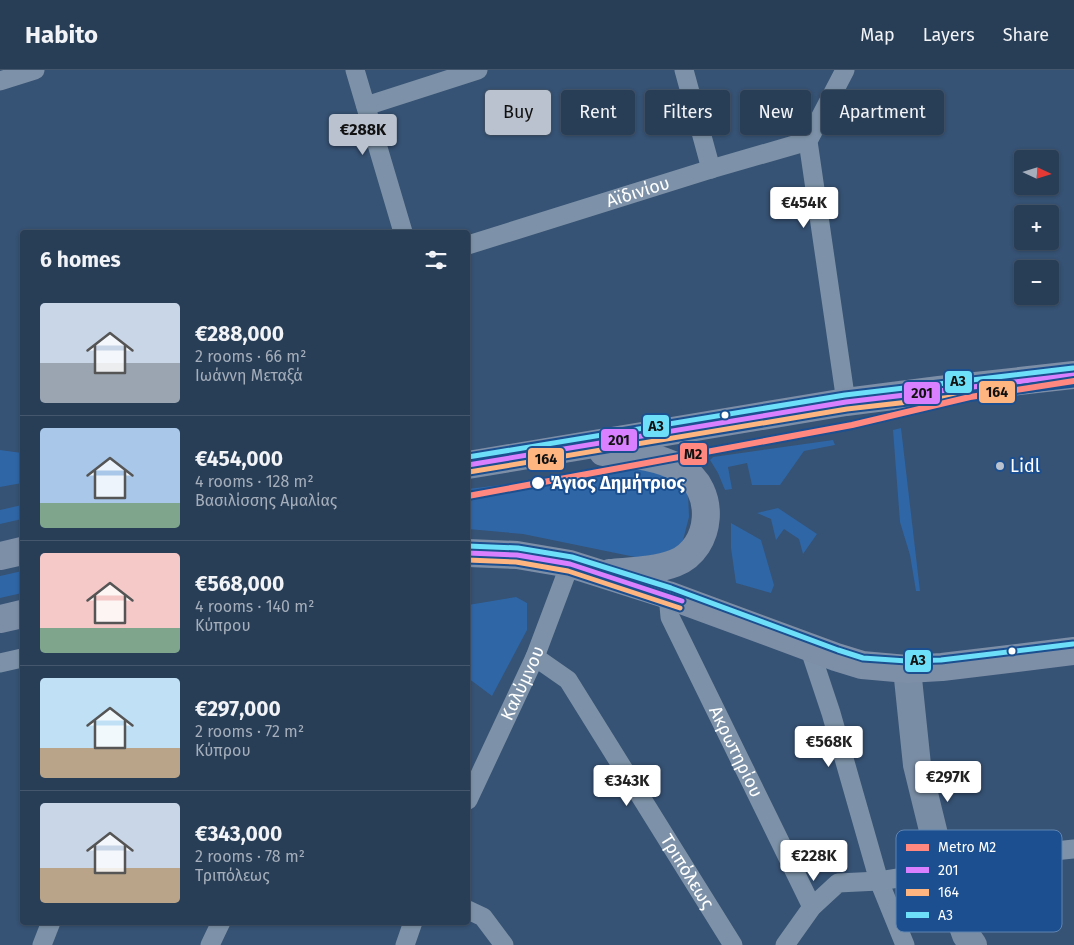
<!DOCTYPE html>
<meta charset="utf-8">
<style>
:root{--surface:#283e57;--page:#344961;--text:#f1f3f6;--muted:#a5aeba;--line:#44576d;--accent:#b9c2ce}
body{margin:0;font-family:"Fira Sans",sans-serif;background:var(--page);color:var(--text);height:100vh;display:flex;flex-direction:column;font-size:19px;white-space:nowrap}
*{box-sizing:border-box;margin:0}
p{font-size:16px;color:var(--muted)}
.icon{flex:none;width:28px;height:28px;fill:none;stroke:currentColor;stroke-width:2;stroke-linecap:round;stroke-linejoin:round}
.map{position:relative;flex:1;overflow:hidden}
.panel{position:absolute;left:20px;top:160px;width:450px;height:695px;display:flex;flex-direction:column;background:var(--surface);border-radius:5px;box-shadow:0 1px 4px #0004,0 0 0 1px var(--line)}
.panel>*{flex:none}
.guide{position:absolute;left:485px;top:20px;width:475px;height:45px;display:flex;gap:10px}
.needle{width:32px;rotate:94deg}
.fabs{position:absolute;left:1014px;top:80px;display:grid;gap:10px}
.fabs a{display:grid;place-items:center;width:45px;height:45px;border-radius:5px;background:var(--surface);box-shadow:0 1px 4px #0004,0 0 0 1px var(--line);font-size:25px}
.price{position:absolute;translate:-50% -42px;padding:0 11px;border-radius:5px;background:#fff;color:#222;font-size:16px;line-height:32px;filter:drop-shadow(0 1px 2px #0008)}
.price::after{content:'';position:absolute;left:50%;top:30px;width:15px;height:11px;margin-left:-8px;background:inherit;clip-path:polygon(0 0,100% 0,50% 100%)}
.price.active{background:var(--accent);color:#111}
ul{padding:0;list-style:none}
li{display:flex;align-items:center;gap:15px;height:125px;padding:0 20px}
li+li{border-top:1px solid var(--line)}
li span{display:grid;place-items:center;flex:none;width:140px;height:100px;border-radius:5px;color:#555}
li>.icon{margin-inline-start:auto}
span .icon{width:60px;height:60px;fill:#fffc;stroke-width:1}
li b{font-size:21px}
h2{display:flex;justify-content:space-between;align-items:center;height:60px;padding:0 20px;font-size:21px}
.tag{padding:0 18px;border-radius:5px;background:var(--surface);box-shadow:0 1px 4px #0004,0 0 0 1px var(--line);font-size:18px;line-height:45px}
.tag.active{background:var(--accent);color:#111}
header{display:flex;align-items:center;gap:30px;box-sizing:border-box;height:70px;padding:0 25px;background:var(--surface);border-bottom:1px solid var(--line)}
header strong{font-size:24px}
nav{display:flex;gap:28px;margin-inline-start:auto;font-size:18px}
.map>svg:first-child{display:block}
.green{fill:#2f66a5}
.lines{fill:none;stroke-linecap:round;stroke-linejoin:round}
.street{stroke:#7d92a8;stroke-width:19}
.secondary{stroke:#798da4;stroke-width:28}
.primary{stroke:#7d8ea7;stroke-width:28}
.bus-1-casing{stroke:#1b4f8f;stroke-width:9}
.bus-2-casing{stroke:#1b4f8f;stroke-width:9}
.bus-3-casing{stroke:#1b4f8f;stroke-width:9}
.bus-1{stroke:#d880ff;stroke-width:5}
.bus-2{stroke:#ffb580;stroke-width:5}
.bus-3{stroke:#6ddff8;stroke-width:5}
.metro-1-casing{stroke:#1b4f8f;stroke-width:10}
.metro-1{stroke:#ff8880;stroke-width:6}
.bus-dot{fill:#fff;stroke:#1b4f8f;stroke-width:2}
.poi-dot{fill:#b9c2ce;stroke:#1b4f8f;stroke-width:2}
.labels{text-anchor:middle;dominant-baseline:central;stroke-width:4;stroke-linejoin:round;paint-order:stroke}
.street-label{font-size:18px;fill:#fff;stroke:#1b4f8f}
.poi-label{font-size:18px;fill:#fff;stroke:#1b4f8f;text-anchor:start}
.stop-label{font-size:18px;font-weight:bold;fill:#fff;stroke:#1b4f8f;text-anchor:start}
.key{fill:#1b4f8f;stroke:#5f84b1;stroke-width:1}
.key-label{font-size:14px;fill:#fff}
.line-badge{stroke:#1b4f8f;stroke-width:2}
.pale-badge-label{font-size:14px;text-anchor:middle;font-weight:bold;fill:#111}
</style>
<header>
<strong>Habito</strong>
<nav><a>Map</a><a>Layers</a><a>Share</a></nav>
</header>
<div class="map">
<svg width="1074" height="875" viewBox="0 0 1074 875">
<rect width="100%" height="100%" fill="#365274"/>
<!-- green -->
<path class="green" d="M901,358L920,521H916L910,485L900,452L893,360Z
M833,370L835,375L804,381L780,415H752L747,393L728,397L732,419L725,420L718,403L710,390L713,387Z
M0,380L22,383V413L0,417Z
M637,398L669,402L688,421L689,447L682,474L656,488L635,487L523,464L468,459V419Z
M22,435V449L0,454V440Z
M778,438L817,464L803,484L799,469L784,459L776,470L771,449L757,443Z
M731,453L761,470L774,515L771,523L736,513L731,478Z
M22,501V523L0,528V506Z
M516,527L527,533V560L492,626L468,608V535Z"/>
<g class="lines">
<!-- street -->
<g class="street">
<path d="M355,0L403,162"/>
<path d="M684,0L711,99"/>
<path d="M845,0L808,71L846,332"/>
<path d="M0,11L35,0"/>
<path d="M366,36L478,0"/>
<path id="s1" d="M468,175L711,99L808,71"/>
<path id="s2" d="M668,525L670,547L812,837"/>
<path d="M809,577L831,643L879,811L905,875"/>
<path id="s3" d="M535,587L568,610L733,875"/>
<path d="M0,593L22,588"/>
<path id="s4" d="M468,730L535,587L570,494"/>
<path d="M468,840L483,847L504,875"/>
<path d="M42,875L51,852"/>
<path d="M210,875L221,852"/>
<path d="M405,875L413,852"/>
<path d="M785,875L812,837L838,813L879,811L943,801L967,790L1074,779"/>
</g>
<!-- secondary -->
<path class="secondary" d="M907,599L917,695L943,801L966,865L973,875"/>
<!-- primary -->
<path class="primary" d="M603,382C629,383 658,386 681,399C717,419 713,478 675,493C654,501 631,501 610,503
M468,395L846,332L939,320L1074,305
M468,483L517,485L570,494L668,525L836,587L862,595L907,599L942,597L1074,581
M0,486L22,481
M0,549L22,544"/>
<defs>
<path id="bus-1" d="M468,395L846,332L1074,305
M468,483L517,485L570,494L682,531"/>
<path id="bus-2" d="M469,402L847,339L1074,313
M468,490L516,492L568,501L680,538"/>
<path id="bus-3" d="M468,387L845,325L1073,298
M468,476L518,478L572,487L671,518L838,580L863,588L907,591L941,590L1073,574"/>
</defs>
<!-- bus-1 casing -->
<use href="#bus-1" class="bus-1-casing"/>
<!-- bus-2 casing -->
<use href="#bus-2" class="bus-2-casing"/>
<!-- bus-3 casing -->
<use href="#bus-3" class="bus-3-casing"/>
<!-- bus-1 -->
<use href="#bus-1" class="bus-1"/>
<!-- bus-2 -->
<use href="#bus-2" class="bus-2"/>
<!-- bus-3 -->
<use href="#bus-3" class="bus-3"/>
<defs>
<path id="metro-1" d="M468,426L852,355L970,327L1074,311"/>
</defs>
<!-- metro-1 casing -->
<use href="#metro-1" class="metro-1-casing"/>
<!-- metro-1 -->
<use href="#metro-1" class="metro-1"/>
</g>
<!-- markers -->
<g class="bus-dot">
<circle cx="725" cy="345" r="4.5"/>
<circle cx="538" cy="413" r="7"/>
<circle cx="1012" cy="581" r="4.5"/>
</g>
<circle class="poi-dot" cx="1000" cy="396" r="5"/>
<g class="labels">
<!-- street labels -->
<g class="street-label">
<text stroke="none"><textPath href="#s1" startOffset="178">Αϊδινίου</textPath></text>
<text stroke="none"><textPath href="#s4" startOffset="129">Καλύμνου</textPath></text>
<text stroke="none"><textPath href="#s2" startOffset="172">Ακρωτηρίου</textPath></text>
<text stroke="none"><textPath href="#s3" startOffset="266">Τριπόλεως</textPath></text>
</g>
<!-- poi labels -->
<g class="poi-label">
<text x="1010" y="396">Lidl</text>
</g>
<!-- stop labels -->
<g class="stop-label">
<text x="550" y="413">Άγιος Δημήτριος</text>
</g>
</g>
<!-- legend -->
<rect x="896" y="760" width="166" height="102" rx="8" class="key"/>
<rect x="906" y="774" width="23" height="7" fill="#ff8880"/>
<rect x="906" y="797" width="23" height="6" fill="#d880ff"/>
<rect x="906" y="819" width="23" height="7" fill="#ffb580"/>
<rect x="906" y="842" width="23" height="6" fill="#6ddff8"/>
<g class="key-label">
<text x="938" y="782">Metro Μ2</text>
<text x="938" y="805">201</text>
<text x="938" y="827">164</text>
<text x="938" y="850">Α3</text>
</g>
<g class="line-badge">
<rect x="944" y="300" width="29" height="24" rx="5" fill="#6ddff8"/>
<rect x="978" y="310" width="38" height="24" rx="5" fill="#ffb580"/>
<rect x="903" y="311" width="38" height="24" rx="5" fill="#d880ff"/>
<rect x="642" y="344" width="28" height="24" rx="5" fill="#6ddff8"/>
<rect x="600" y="358" width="38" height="24" rx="5" fill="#d880ff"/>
<rect x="679" y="372" width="29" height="24" rx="5" fill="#ff8880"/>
<rect x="527" y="377" width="38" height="24" rx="5" fill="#ffb580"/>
<rect x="904" y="579" width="28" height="24" rx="5" fill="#6ddff8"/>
</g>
<g class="pale-badge-label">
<text x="958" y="316">Α3</text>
<text x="997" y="327">164</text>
<text x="922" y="328">201</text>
<text x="656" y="361">Α3</text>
<text x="619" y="375">201</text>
<text x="693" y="389">Μ2</text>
<text x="546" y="394">164</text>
<text x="918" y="595">Α3</text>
</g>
</svg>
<div class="fabs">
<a><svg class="needle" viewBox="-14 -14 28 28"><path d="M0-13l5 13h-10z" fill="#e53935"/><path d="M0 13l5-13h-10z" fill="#a5aeba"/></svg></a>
<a>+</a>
<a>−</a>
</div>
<b class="price active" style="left:363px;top:86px">€288K</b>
<b class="price" style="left:804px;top:159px">€454K</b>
<b class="price" style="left:829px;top:698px">€568K</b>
<b class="price" style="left:948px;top:733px">€297K</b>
<b class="price" style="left:627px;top:737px">€343K</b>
<b class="price" style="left:814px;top:812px">€228K</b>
<div class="guide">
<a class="tag active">Buy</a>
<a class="tag">Rent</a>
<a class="tag">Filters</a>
<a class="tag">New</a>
<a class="tag">Apartment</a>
</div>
<section class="panel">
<h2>6 homes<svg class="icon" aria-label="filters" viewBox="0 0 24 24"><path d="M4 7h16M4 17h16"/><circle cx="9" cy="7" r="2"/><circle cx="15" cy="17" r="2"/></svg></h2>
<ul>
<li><span style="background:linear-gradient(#c9d6e8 60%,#9aa5b1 0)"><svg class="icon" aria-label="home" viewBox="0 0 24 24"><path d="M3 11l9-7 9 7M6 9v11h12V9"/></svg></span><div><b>€288,000</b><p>2 rooms · 66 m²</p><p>Ιωάννη Μεταξά</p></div></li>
<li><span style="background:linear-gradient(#a9c7e8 75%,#7fa58c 0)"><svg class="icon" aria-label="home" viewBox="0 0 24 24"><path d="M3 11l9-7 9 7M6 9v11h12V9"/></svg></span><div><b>€454,000</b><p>4 rooms · 128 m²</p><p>Βασιλίσσης Αμαλίας</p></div></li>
<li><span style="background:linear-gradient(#f6c9c9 75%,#7fa58c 0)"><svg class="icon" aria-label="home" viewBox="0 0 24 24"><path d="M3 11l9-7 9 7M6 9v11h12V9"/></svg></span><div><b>€568,000</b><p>4 rooms · 140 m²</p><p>Κύπρου</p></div></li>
<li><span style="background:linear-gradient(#bfe0f5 70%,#b9a48a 0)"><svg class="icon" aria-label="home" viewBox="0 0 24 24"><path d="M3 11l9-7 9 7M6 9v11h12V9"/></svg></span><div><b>€297,000</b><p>2 rooms · 72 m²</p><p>Κύπρου</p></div></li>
<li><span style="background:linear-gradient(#c9d6e8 65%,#b9a48a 0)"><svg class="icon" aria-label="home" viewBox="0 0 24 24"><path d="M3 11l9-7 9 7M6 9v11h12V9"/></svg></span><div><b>€343,000</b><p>2 rooms · 78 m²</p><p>Τριπόλεως</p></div></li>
</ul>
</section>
</div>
